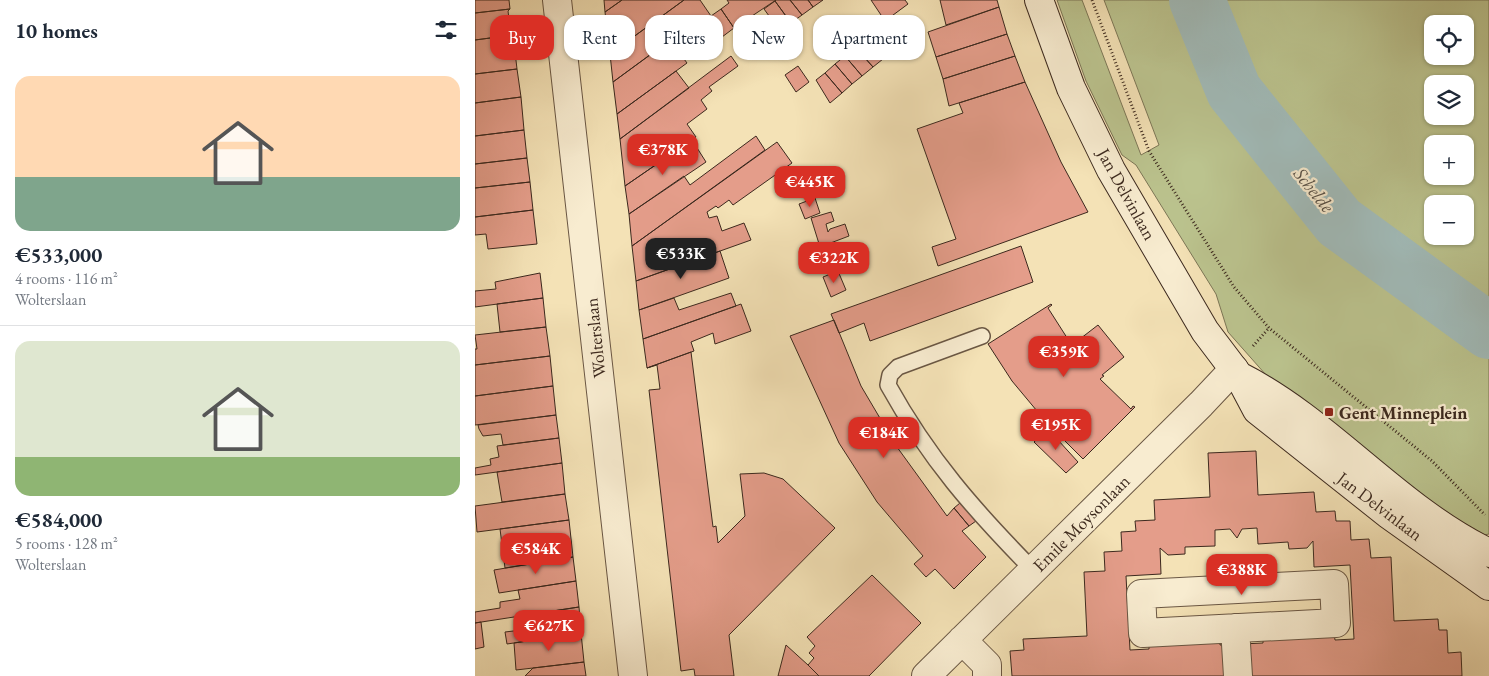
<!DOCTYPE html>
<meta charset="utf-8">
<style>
:root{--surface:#fff;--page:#f6f6f7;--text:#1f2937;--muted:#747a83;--line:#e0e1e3;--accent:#d93025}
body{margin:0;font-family:"EB Garamond",serif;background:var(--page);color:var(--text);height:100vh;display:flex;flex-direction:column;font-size:19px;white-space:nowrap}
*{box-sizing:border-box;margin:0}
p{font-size:16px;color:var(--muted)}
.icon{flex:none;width:28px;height:28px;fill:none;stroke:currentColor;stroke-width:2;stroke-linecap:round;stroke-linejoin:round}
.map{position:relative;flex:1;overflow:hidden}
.drawer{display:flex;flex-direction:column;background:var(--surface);width:475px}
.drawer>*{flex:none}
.guide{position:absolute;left:15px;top:15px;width:475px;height:45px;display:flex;gap:10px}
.buttons{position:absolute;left:949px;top:15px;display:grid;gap:10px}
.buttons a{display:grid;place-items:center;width:50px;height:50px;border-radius:10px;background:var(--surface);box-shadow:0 1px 4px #0004;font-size:25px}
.price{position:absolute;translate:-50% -42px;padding:0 11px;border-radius:10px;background:var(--accent);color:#fff;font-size:16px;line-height:32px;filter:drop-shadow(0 1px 2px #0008)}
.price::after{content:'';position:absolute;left:50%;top:30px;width:15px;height:11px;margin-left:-8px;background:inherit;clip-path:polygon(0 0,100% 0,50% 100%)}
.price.current{background:#222;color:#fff}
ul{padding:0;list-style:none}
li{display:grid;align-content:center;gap:10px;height:265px;padding:0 15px}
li+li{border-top:1px solid var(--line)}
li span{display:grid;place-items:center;height:155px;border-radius:15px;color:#555}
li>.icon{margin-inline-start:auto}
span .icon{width:90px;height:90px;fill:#fffc;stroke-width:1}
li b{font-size:21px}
h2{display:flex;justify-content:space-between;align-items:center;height:60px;padding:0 15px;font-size:21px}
.pill{padding:0 18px;border-radius:15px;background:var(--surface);box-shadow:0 1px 4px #0004;font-size:18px;line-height:45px}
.pill.current{background:var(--accent);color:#fff}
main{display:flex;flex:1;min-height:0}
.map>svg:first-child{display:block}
.green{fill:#bbc38e;stroke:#7c7656;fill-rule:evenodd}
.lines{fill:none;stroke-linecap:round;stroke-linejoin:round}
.river{stroke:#a1bbb9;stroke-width:56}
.building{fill:#e49d8a;stroke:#3c291e;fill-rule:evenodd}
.lane-casing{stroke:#6a5744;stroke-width:18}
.street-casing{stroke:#6a5744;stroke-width:30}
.secondary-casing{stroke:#3c291e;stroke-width:30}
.path{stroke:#3c291e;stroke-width:3;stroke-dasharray:1 2.5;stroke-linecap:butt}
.lane{stroke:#f8ecd0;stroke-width:15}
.street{stroke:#f8ecd0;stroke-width:28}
.secondary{stroke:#f8ecd0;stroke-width:28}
.poi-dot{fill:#8f2418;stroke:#f8ecd0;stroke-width:2}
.labels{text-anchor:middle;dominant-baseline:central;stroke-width:4.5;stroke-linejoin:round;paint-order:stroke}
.street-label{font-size:18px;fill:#3c291e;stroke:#f8ecd0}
.poi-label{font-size:18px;font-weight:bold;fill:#3c291e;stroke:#f8ecd0;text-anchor:start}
.water-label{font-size:19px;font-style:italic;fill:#554e45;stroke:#f8ecd0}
</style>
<main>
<section class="drawer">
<h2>10 homes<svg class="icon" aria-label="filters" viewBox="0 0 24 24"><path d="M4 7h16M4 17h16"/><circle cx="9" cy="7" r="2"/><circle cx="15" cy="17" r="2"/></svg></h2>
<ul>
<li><span style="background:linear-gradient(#ffd9b3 65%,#7fa58c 0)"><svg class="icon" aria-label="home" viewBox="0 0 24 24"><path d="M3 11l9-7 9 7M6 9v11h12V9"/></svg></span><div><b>€533,000</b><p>4 rooms · 116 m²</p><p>Wolterslaan</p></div></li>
<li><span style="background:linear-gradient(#dfe7d0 75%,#8fb573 0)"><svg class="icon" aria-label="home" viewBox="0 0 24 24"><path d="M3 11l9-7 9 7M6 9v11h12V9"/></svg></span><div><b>€584,000</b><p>5 rooms · 128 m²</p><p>Wolterslaan</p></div></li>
</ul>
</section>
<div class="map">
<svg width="1014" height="676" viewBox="0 0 1014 676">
<rect width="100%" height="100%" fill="#f4e2b6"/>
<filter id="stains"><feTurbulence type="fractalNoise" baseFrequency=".004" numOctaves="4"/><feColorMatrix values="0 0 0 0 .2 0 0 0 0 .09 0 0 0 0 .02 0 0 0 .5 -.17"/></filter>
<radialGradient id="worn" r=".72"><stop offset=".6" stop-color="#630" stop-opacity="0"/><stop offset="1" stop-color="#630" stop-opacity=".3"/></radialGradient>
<!-- green -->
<path class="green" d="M582,0H607L666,155L684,145L629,0H1014V534L1004,536L941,499L799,384L753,332L741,294L661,165L647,155L611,81ZM958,24H990V56H958ZM958,84H990V116H958ZM958,144H990V176H958ZM958,204H990V236H958Z"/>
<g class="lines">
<!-- river -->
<path class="river" d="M722,0L759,91L864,222L1014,331"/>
</g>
<!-- building -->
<path class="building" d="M0,0H34L35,9L0,13Z
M129,0H147L130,12Z
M147,0H209L135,54L130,12Z
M209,0H225L236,16L246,9L259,28L243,40L227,17L138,82L135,54Z
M252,0H301L259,28L246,9L254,3Z
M301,0H315L327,15L316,23L300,1Z
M315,0H333L338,7L327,15Z
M333,0H348L338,7Z
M396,0H430L433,4L410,21Z
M465,0H522L524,7L471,25Z
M300,1L316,23L305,31L289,9Z
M524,7L532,34L461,57L453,32Z
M35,9L33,11L36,35H38L0,40V13Z
M414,20L432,39L419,51L402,31Z
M402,31L419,51L408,59L392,39Z
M532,34L540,56L468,79L461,57Z
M38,35L42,69L0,74V40Z
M392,39L408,59L398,67L381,48Z
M195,40L212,63L142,114L138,82Z
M381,48L398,67L387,76L370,56Z
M256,56L263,66L234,87L237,91L226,100L232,109L212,124L221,137L150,186L145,139Z
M370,56L387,76L377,84L360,64Z
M540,56L550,82L474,106L468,79Z
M360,64L377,84L367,93L350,73Z
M323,66L334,82L321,92L310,75Z
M42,69L46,97L0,103V74Z
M201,71L214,88L145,139L142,114Z
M350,73L367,93L355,103L341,80Z
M550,82L586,162L613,212L463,266L457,247L481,239L442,129L488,113L484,103Z
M46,97L49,130L0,136V103Z
M49,130L52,158L0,164V136Z
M281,136L290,150L157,246L154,214L209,176L215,185Z
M217,140L231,162L154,214L150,186Z
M302,142L317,163L258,205L254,200L243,208L241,206L232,212L234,218L242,216L247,231L269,223L276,240L161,281L157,246Z
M52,158L55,182L0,188V164Z
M55,182L58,210L0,217V188Z
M340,198L345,213L330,219L324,204Z
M58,210L62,244L13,249L11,234L0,235V217Z
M356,212L359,221L351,224L353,232L355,229L370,224L374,236L345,247L336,218Z
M546,246L558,282L395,341L389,323L364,333L356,314Z
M245,251L254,278L164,310L161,281Z
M363,271L371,290L356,297L348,277Z
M65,273L68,298L0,307V291L21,289L20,282Z
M256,293L261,306L168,339L164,310L199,298L204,310Z
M68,298L71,327L25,332L22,304Z
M266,304L276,331L240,344L238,333L216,342L219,351L172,368L168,339Z
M576,304L577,305L573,308L596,344L600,341L601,342L623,325L649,357L627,375L629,376L625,379L656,409L658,406L660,407L608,459L572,423L537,381L513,344Z
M359,320L386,386L422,447L472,516L479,508L494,526L487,531L511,557L479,589L460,569L451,577L439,564L448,556L402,502L364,443L315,336Z
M71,327L75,356L0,365V349H2L0,335Z
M216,352L238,527L241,526L243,543L270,516L265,474L289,473L308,479L360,528L254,635L259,676H220L219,669L206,671L174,390L185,389L182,365L172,368Z
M75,356L78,386L0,396V365Z
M78,386L81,415L0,425V396Z
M81,415L84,438L28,445L26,434L8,436L4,429L3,425Z
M573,429L603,462L591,473L559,442Z
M84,438L87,463L0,475V468L16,465L15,459L24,457L22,446Z
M781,451L783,495L839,492L841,512L860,511L861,521H875L876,540L894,539L896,558L916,557L919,621L963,619L964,630H972L973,653L986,652L987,676H537L535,651L549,650L548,639L612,636L609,572L630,571L629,552L647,551L646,532L661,531L660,521L680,520L679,500L735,497L733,453ZM782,528L783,544L813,542L814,549L832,548L838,541L839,567L875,565L879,639L860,640L859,633L788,636V643L745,645V638L674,641V649L655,650L651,576L686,574L685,548L693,555L710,554V547L740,546V530L755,529L762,538L767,529Z
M87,463L90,494L27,502L22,472Z
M90,494L94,520L2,532L0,506Z
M485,503L501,521L494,526L479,508Z
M94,520L98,557L30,568L25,529Z
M98,557L101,581L24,593L19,570Z
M397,575L446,623L394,676H344L333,665L339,658L334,653L340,646L332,637Z
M101,581L104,607L0,623V612L25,608V602L45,599L43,590Z
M104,607L106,633L32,644L30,632L47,630L45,616Z
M6,622L9,647L0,649V623Z
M106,633L109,662L41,670L39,643Z
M311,645L333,665L344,676H303Z
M109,662L111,676H50L58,668Z"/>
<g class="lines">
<defs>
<path id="lane" d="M507,336L423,367L415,375L413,385C454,459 499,510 558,570"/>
<path id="street" d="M82,0L158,676
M859,584L861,623L668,633L666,594Z
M760,628L763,676
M487,640L512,665V676
M451,676L726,404L759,369"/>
<path id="secondary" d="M564,0L596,88L636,170L730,331L764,376L782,410L913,514L1014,586
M764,376C855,422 921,508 1014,553"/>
</defs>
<!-- lane casing -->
<use href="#lane" class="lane-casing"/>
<!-- street casing -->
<use href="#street" class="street-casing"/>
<!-- secondary casing -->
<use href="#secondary" class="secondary-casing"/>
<!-- path -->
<path class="path" d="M617,0L674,151L759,287L794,328L957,461L1010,515
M778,346L794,328"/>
<!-- lane -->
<use href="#lane" class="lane"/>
<!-- street -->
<use href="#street" class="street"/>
<!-- secondary -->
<use href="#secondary" class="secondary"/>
</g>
<!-- markers -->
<rect class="poi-dot" x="849" y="407" width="10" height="10" rx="2.5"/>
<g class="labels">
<!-- street labels -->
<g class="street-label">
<text transform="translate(652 194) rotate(61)">Jan Delvinlaan</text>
<text transform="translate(120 338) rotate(-96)">Wolterslaan</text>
<text transform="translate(905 506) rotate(37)">Jan Delvinlaan</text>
<text transform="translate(606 523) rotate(-45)">Emile Moysonlaan</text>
</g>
<!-- poi labels -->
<g class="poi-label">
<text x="864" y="412">Gent Minneplein</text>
</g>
<!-- water labels -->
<g class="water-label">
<text transform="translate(839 190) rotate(51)">Schelde</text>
</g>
</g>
<rect width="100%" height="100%" filter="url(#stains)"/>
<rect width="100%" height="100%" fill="url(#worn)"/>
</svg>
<div class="buttons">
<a><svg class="icon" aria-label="locate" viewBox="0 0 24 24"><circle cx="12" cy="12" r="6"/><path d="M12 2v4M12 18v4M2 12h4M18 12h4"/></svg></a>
<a><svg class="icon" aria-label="layers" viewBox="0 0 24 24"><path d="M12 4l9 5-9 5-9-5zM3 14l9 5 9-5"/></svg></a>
<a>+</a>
<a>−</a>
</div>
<b class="price" style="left:188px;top:176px">€378K</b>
<b class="price" style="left:335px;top:208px">€445K</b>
<b class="price current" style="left:206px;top:280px">€533K</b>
<b class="price" style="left:359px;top:284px">€322K</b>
<b class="price" style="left:589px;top:378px">€359K</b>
<b class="price" style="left:581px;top:451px">€195K</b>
<b class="price" style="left:409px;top:459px">€184K</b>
<b class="price" style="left:61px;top:575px">€584K</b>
<b class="price" style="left:767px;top:596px">€388K</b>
<b class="price" style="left:74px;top:652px">€627K</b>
<div class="guide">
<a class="pill current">Buy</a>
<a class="pill">Rent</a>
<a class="pill">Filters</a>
<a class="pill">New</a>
<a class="pill">Apartment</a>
</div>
</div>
</main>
